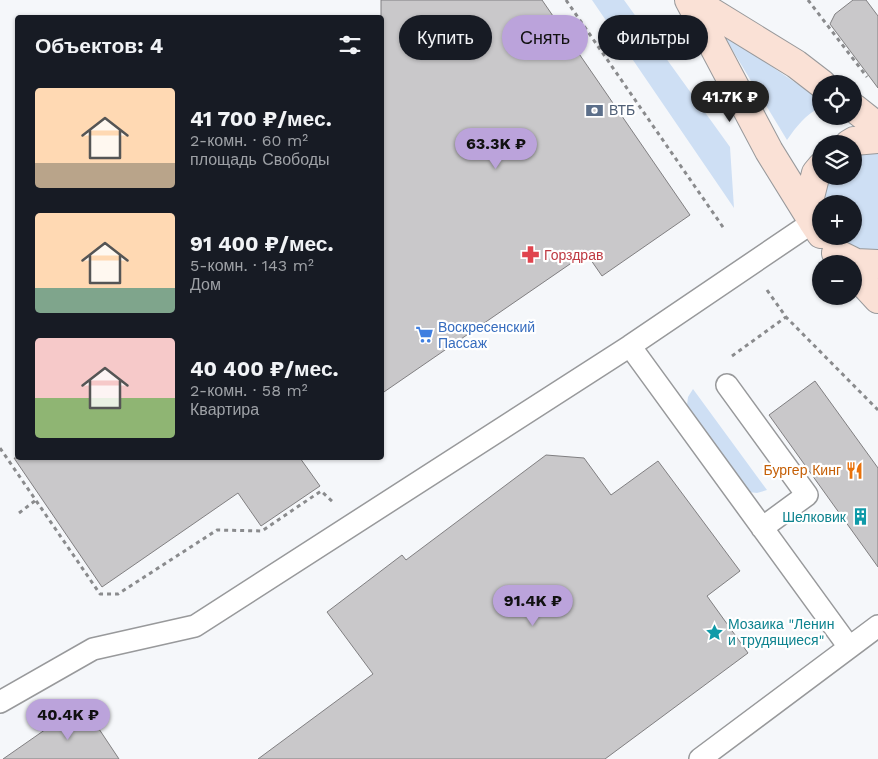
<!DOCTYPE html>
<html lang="ru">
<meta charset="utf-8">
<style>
:root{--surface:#171b24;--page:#20242c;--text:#f1f3f6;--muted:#9ea1a6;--accent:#bba3db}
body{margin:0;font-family:"Work Sans",sans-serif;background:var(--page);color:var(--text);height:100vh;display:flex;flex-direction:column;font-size:19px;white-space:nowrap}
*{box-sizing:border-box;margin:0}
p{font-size:16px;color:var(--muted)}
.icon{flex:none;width:28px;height:28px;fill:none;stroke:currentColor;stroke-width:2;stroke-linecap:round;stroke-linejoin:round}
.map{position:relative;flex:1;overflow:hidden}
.side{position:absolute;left:15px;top:15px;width:369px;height:445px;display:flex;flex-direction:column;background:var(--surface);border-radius:5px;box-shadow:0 1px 4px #0004}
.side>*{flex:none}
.hud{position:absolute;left:399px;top:15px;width:404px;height:45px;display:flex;gap:10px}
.buttons{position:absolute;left:812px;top:75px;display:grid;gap:10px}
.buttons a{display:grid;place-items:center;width:50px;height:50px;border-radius:50%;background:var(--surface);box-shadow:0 1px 4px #0004;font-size:25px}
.price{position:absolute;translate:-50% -42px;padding:0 11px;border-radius:18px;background:var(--accent);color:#111;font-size:16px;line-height:32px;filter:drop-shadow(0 1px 2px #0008)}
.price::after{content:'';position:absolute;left:50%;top:30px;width:15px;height:11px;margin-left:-8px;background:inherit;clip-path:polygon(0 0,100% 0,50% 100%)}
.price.active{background:#222;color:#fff}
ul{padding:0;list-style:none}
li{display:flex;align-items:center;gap:15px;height:125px;padding:0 20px}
li span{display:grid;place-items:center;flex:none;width:140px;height:100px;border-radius:5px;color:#555}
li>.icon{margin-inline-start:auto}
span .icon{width:60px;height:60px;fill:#fffc;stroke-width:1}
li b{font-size:21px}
h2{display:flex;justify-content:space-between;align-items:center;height:60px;padding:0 20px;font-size:21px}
.tag{padding:0 18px;border-radius:22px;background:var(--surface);box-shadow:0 1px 4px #0004;font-size:18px;line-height:45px}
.tag.active{background:var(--accent);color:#111}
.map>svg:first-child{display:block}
.green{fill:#cedff4}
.building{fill:#c9c8ca;stroke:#807f81}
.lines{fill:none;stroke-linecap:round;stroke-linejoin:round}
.lane-casing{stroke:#98999b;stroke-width:24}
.secondary-casing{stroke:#98999b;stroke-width:30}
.path{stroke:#8a8b8d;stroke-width:3;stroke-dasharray:4 4;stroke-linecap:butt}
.lane{stroke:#fff;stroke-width:21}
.secondary{stroke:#fae1d6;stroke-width:28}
.labels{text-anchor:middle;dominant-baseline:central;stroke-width:4.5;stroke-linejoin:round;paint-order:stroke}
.service-label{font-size:14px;fill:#4e5e75;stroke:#fff;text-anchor:start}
.health-label{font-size:14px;fill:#be3a42;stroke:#fff;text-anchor:start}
.shop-label{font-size:14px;fill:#366cbe;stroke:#fff;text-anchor:start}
.food-label{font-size:14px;fill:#c56008;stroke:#fff;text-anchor:end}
.culture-label{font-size:14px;fill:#0d838f;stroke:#fff;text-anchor:end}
</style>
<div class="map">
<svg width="878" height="759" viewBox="0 0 878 759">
<rect width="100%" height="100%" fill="#f5f7fa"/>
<!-- green -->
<path class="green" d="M592,0H624L730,147L734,208Z
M722,33L821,100V107C806,114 796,127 787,140Z
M865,152H878V253L873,254L841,243L835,236H854V204H822L829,176H854V155Z
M693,389L767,490L757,493L749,492L687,405L688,397Z"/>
<!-- building -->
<path class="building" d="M381,0H542L690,215L602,276L586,253L381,394Z
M853,0H866L878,16V88L830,24L835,14Z
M815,381L878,468V567L769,415Z
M546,455L584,458L611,495L658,461L740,571L707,596L748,653L605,759H258L373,674L327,612L402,555L406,560Z
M14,458H300L320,486L261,526L238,493L102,587Z
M83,705L119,759H3L49,727Z"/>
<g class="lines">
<defs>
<path id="lane" d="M630,346L849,647
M727,385L807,495L762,528
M0,702L93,649L195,626L630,346L813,222
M700,759L878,626"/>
<path id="secondary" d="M689,0L769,151L813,222L821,234
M692,0L796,64L822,84
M854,108L878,127
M849,144L854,141L878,139
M813,222L810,197L816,173L821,167
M836,253L856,263L878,264
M854,273L878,299"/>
</defs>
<!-- lane casing -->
<use href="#lane" class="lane-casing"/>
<!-- secondary casing -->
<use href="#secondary" class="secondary-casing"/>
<!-- path -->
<path class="path" d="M566,0L725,230
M808,0L867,77
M767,290L786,317L878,410
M732,356L786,317
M0,448L100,594H118L217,530L262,531L321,491L333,502
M19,513L36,500"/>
<!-- lane -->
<use href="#lane" class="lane"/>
<!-- secondary -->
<use href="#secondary" class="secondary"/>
</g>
<!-- icons -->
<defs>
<symbol id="bank-bare" viewBox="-9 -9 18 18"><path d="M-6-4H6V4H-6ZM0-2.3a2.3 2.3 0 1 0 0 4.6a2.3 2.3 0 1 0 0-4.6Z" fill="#5c6f8a" stroke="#fff" stroke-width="2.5" paint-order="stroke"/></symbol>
<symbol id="pharmacy-bare" viewBox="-9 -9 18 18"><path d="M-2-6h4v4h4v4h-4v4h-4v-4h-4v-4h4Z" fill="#e0444e" stroke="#fff" stroke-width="2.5" paint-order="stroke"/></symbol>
<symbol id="supermarket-bare" viewBox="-9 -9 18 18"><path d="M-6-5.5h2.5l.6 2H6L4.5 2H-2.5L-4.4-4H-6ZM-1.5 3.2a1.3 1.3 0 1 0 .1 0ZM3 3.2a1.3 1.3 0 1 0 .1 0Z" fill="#3f7fe0" stroke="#fff" stroke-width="2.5" paint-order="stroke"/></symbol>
<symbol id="restaurant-bare" viewBox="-9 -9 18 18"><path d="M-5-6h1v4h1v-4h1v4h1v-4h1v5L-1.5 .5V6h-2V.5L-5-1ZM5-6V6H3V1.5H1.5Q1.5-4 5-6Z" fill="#e8710a" stroke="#fff" stroke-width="2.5" paint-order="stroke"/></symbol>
<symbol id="building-bare" viewBox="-9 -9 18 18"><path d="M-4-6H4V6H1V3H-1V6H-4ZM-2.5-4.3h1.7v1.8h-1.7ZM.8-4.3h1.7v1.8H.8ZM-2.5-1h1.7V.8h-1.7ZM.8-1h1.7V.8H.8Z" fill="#0f9aa8" stroke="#fff" stroke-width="2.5" paint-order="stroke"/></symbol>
<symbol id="sight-bare" viewBox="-9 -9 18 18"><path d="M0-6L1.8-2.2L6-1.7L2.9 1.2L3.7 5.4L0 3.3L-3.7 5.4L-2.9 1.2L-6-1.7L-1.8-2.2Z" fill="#0f9aa8" stroke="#fff" stroke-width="2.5" paint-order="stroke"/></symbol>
</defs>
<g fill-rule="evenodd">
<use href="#bank-bare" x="582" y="98" width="25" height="25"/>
<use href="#pharmacy-bare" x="518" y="242" width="25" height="25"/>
<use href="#supermarket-bare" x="412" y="322" width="25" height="25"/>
<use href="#restaurant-bare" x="842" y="458" width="25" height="25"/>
<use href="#building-bare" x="848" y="504" width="25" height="25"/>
<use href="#sight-bare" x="702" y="620" width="25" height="25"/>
</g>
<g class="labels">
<!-- service labels -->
<g class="service-label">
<text x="609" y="110">ВТБ</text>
</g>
<!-- health labels -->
<g class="health-label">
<text x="544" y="255">Горздрав</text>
</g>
<!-- shop labels -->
<g class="shop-label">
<text x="438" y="327">Воскресенский<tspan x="438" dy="16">Пассаж</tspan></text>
</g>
<!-- food labels -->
<g class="food-label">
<text x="841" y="470">Бургер Кинг</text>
</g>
<!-- culture labels -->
<g class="culture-label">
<text x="846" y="517">Шелковик</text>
<text x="728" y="624" text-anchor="start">Мозаика "Ленин<tspan x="728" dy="16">и трудящиеся"</tspan></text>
</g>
</g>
</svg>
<div class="buttons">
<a><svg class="icon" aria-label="locate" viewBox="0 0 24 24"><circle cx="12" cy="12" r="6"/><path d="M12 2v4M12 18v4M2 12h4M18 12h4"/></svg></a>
<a><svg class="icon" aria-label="layers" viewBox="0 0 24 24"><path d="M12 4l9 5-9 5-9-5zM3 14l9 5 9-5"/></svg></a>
<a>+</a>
<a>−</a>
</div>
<b class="price active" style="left:730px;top:123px">41.7K ₽</b>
<b class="price" style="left:496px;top:170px">63.3K ₽</b>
<b class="price" style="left:533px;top:627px">91.4K ₽</b>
<b class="price" style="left:68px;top:741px">40.4K ₽</b>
<div class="hud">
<a class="tag">Купить</a>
<a class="tag active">Снять</a>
<a class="tag">Фильтры</a>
</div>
<section class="side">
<h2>Объектов: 4<svg class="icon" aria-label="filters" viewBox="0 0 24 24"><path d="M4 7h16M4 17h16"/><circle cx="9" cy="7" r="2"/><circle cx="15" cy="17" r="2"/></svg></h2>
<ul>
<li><span style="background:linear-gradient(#ffd9b3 75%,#b9a48a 0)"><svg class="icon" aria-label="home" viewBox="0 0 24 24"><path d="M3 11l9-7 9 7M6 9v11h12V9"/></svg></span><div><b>41 700 ₽/мес.</b><p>2-комн. · 60 m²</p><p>площадь Свободы</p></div></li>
<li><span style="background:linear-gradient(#ffd9b3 75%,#7fa58c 0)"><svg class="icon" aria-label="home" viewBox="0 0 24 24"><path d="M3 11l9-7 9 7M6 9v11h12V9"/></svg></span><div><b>91 400 ₽/мес.</b><p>5-комн. · 143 m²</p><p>Дом</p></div></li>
<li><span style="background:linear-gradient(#f6c9c9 60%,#8fb573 0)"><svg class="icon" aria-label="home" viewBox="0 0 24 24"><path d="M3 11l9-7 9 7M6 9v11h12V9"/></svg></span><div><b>40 400 ₽/мес.</b><p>2-комн. · 58 m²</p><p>Квартира</p></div></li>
</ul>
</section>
</div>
